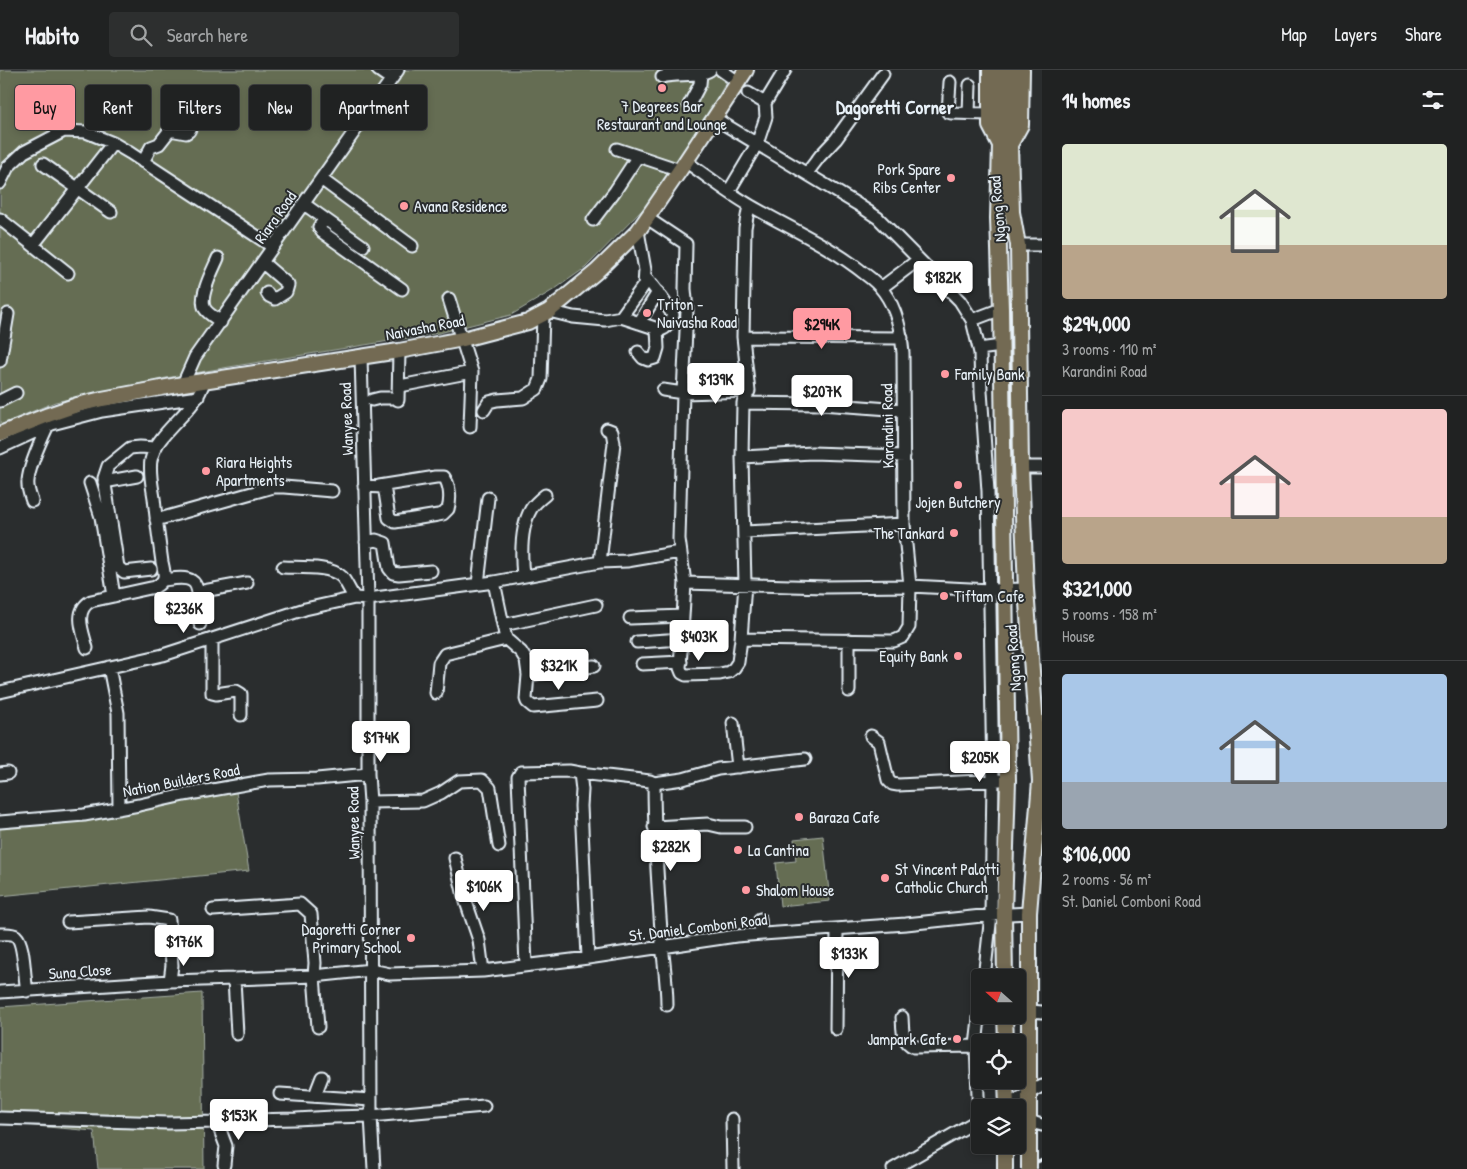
<!DOCTYPE html>
<meta charset="utf-8">
<style>
:root{--surface:#202222;--page:#2d2f2f;--text:#f1f3f6;--muted:#a2a4a5;--line:#3d3f40;--accent:#ff9aa2}
body{margin:0;font-family:"Patrick Hand",sans-serif;background:var(--page);color:var(--text);height:100vh;display:flex;flex-direction:column;font-size:19px;white-space:nowrap}
*{box-sizing:border-box;margin:0}
p{font-size:16px;color:var(--muted)}
.icon{flex:none;width:28px;height:28px;fill:none;stroke:currentColor;stroke-width:2;stroke-linecap:round;stroke-linejoin:round}
.map{position:relative;flex:1;overflow:hidden}
.drawer{display:flex;flex-direction:column;background:var(--surface);width:425px}
.drawer>*{flex:none}
.hud{position:absolute;left:15px;top:15px;width:475px;height:45px;display:flex;gap:10px}
.needle{width:32px;rotate:291deg}
.controls{position:absolute;left:971px;top:899px;display:grid;gap:10px}
.controls a{display:grid;place-items:center;width:55px;height:55px;border-radius:5px;background:var(--surface);box-shadow:0 2px 8px #0003,0 0 0 1px var(--line);font-size:25px}
.price{position:absolute;translate:-50% -42px;padding:0 11px;border-radius:5px;background:#fff;color:#222;font-size:16px;line-height:32px;filter:drop-shadow(0 1px 2px #0008)}
.price::after{content:'';position:absolute;left:50%;top:30px;width:15px;height:11px;margin-left:-8px;background:inherit;clip-path:polygon(0 0,100% 0,50% 100%)}
.price.current{background:var(--accent);color:#111}
ul{padding:0;list-style:none}
li{display:grid;align-content:center;gap:10px;height:265px;padding:0 20px}
li+li{border-top:1px solid var(--line)}
li span{display:grid;place-items:center;height:155px;border-radius:5px;color:#555}
li>.icon{margin-inline-start:auto}
span .icon{width:90px;height:90px;fill:#fffc;stroke-width:1}
li b{font-size:21px}
h2{display:flex;justify-content:space-between;align-items:center;height:60px;padding:0 20px;font-size:21px}
.tag{padding:0 18px;border-radius:5px;background:var(--surface);box-shadow:0 2px 8px #0003,0 0 0 1px var(--line);font-size:18px;line-height:45px}
.tag.current{background:var(--accent);color:#111}
header{display:flex;align-items:center;gap:30px;box-sizing:border-box;height:70px;padding:0 25px;background:var(--surface);border-bottom:1px solid var(--line)}
header strong{font-size:24px}
nav{display:flex;gap:28px;margin-inline-start:auto;font-size:18px}
.search{width:350px;height:45px;background:var(--page);display:flex;align-items:center;gap:12px;box-sizing:border-box;padding:0 18px;border-radius:5px;color:var(--muted);font-size:19px}
main{display:flex;flex:1;min-height:0}
.map>svg:first-child{display:block}
.green{fill:#656d53;stroke:#a6afa6}
.lines{fill:none;stroke-linecap:round;stroke-linejoin:round}
.minor-casing{stroke:#e8f1f8;stroke-width:15}
.major-casing{stroke:#e8f1f8;stroke-width:18}
.minor{stroke:#2a2d2e;stroke-width:11}
.major{stroke:#736b52;stroke-width:14}
.rail{stroke:#e8f1f8;stroke-width:3}
.major-bridge-casing{stroke:#e8f1f8;stroke-width:18;stroke-linecap:butt}
.major-bridge{stroke:#736b52;stroke-width:14}
.poi-dot{fill:#ff9aa2;stroke:#2a2d2e;stroke-width:2}
.labels{text-anchor:middle;dominant-baseline:central;stroke-width:4;stroke-linejoin:round;paint-order:stroke}
.poi-label{font-size:16px;fill:#e8f1f8;stroke:#2a2d2e;text-anchor:start}
.street-label{font-size:16px;fill:#e8f1f8;stroke:#2a2d2e}
.quarter-label{font-size:19px;font-weight:bold;fill:#e8f1f8;stroke:#2a2d2e}
</style>
<header>
<strong>Habito</strong>
<div class="search"><svg class="icon" aria-label="search" viewBox="0 0 24 24"><circle cx="10" cy="10" r="6"/><path d="M15 15l6 6"/></svg>Search here</div>
<nav><a>Map</a><a>Layers</a><a>Share</a></nav>
</header>
<main>
<div class="map">
<svg width="1042" height="1099" viewBox="0 0 1042 1099">
<rect width="100%" height="100%" fill="#2a2d2e"/>
<filter id="ink" filterUnits="userSpaceOnUse"><feTurbulence type="fractalNoise" baseFrequency=".02" numOctaves="2"/><feDisplacementMap in="SourceGraphic" scale="10" xChannelSelector="R" yChannelSelector="G"/><feConvolveMatrix kernelMatrix="1 2 1 2 8 2 1 2 1" color-interpolation-filters="sRGB"/></filter>
<g filter="url(#ink)">
<!-- green -->
<path class="green" d="M0,0H733L709,43L648,134L585,198L555,219L511,245L439,263L229,297L166,308L55,332L0,355Z
M236,722L249,801L0,826V753Z
M823,766L830,831L780,836L776,793L796,791L794,769Z
M202,923L204,1099H98L94,1061L0,1053V937Z"/>
<g class="lines">
<defs>
<path id="minor" d="M378,0L391,9
M721,0L738,12
M662,7C677,3 699,7 710,0
M950,12L948,42L951,43L989,44
M748,23L765,33
M689,35L700,14L701,4
M969,43L970,15
M714,48L857,134L878,148L960,231L972,250L980,283L981,321L988,421L993,710L991,845L984,908
M617,79L680,100
M685,91C707,106 728,123 751,136C789,158 831,176 865,204C872,209 879,215 884,222C897,240 901,261 903,283L904,454L910,516L909,557L903,567L894,571L741,569
M143,92L151,77L159,74L170,60L186,63L189,61L198,43L206,37
M43,94L111,142
M807,103L820,86L836,69L883,4
M321,109L412,176
M0,113L8,97L24,82L64,61L86,62L113,73
M729,121L757,74L766,47L765,33L785,0
M304,134L363,176
M647,148L686,174L685,219L687,240L683,323L679,469L685,513L680,598L682,603L686,605L720,604L729,602L734,598L738,592L741,569L745,514L742,387L743,333L749,321L743,267L745,158L749,135
M0,149L68,203
M325,149L319,157L322,162L402,219
M593,150L615,121L638,86
M33,175L113,73L130,83L273,177
M1018,175H1042
M218,188C213,200 198,227 205,239C208,244 216,248 221,252
M263,193L285,212L288,215L286,222L275,229L269,226L267,223
M881,218L918,190
M449,229L472,302L470,357
M549,241L573,247L605,250L621,247L644,215L645,200L638,161
M621,247L661,260C668,258 671,251 673,245C665,232 656,219 645,207
M972,250L1001,239
M639,253L658,222
M743,267L902,268
M979,279L1001,276
M638,282L643,288L648,290L655,288L658,278L657,259
M361,287L368,529V704L370,732L371,1046L374,1099
M0,291L8,244
M183,314L195,287L398,0
M400,316L472,302
M663,320L683,323L749,321
M372,330L380,328H397L398,330L399,281
M0,331L16,323
M743,333L821,334L903,340
M484,340L489,332L497,330L523,328L537,319L541,309L543,245
M0,378L52,354L102,341L198,327
M742,387L812,383L904,386
M1021,397H1042
M104,412L137,406
M90,413L101,447L114,526
M364,416L382,417L385,422L389,448L395,452L438,445L443,444L448,439C451,429 450,415 444,407H436L379,416
M32,431C30,425 27,418 28,411C29,395 42,368 49,353
M156,450L273,417H284L332,421
M744,462L904,454
M366,472L376,470L385,473L389,498L393,503L399,504L431,501
M600,492L614,373L612,361L607,359
M283,497C299,498 330,495 342,507C347,513 350,522 355,528
M151,499L124,502L118,497L104,408L108,396L130,378L140,377L155,378
M523,506C521,486 520,458 531,439C534,434 540,429 545,425
M164,510C172,509 185,506 192,511C201,516 199,544 200,554
M494,512L506,569L521,582L526,590L528,605L526,629L527,632L533,637L597,631
M685,513L825,517L910,516L990,520L1026,519
M478,514L488,428
M198,522L247,513
M630,548L683,546
M503,555L596,535
M212,570V623L216,624L236,621L241,624V645
M637,572L682,569
M87,578C83,562 73,541 91,531L155,517C167,510 165,505 162,492C159,471 156,449 154,428C152,415 149,402 151,390C153,382 156,375 161,369C175,350 198,335 204,311
M642,594L681,592
M109,597L118,643L119,739
M528,605L594,596
M849,621V570
M0,622L163,585L305,539L355,528L368,529L494,512L600,492L627,491L680,482
M436,623L439,593L445,584L506,569
M733,653L738,697
M871,666L879,672L888,710L892,714L898,715L1000,710
M580,703L650,711L654,713
M0,704L8,703
M370,732L423,731L441,723L459,711L482,710L490,718L499,776
M0,752L84,745L139,735L184,725L269,710L317,709L368,704
M654,757L708,754L721,757H745
M455,788L464,826L479,870L483,901
M213,840L300,834L311,844L315,893L314,906L318,957
M760,849L761,864
M68,852L149,847L169,850L172,895L170,911
M0,864C5,864 12,863 16,866C25,874 24,908 27,921
M526,895L518,707L521,702L569,701L580,703L582,720L581,736L588,888
M234,909L237,964
M0,922L170,911L234,909L314,906L371,900L390,904L483,901L588,888L736,866L906,854L991,845L1029,843
M667,935C667,914 664,895 662,874C658,821 654,767 654,713L683,709L718,699L805,689
M1030,941L1042,942
M902,947C903,959 901,972 914,977L976,976
M836,959L837,859
M280,1024L371,1030
M315,1025L322,1007
M1001,1038L1042,1016
M0,1048L168,1053L217,1052L249,1050L296,1049L333,1047L371,1046L484,1036
M732,1049L733,1099
M1029,1049L1035,1053L1042,1055
M979,1050L976,976L980,939
M217,1052L226,1076L224,1095
M893,1099L980,1049"/>
<path id="major" d="M990,0V56L1000,75L998,148L1001,239L1008,710L1004,844L1005,908
M1022,0L1021,55L1010,75L1012,142L1018,175L1021,397L1026,519L1040,711L1029,843V1067
M1000,72V0
M1010,72L1011,0
M0,364L48,345L77,335L102,329L183,314L399,281L463,269L528,252L549,241L596,202L638,161L680,100L746,0
M1005,945L1006,972
M1006,1010L1007,1038
M1005,1075V1099"/>
</defs>
<!-- minor casing -->
<use href="#minor" class="minor-casing"/>
<!-- major casing -->
<use href="#major" class="major-casing"/>
<!-- minor -->
<use href="#minor" class="minor"/>
<!-- major -->
<use href="#major" class="major"/>
<!-- rail -->
<path class="rail" d="M1023,1099L1042,1090"/>
<defs>
<path id="major-bridge" d="M1029,1099V1067"/>
</defs>
<!-- major-bridge casing -->
<use href="#major-bridge" class="major-bridge-casing"/>
<!-- major-bridge -->
<use href="#major-bridge" class="major-bridge"/>
</g>
</g>
<!-- markers -->
<g class="poi-dot">
<circle cx="662" cy="18" r="5"/>
<circle cx="951" cy="108" r="5"/>
<circle cx="404" cy="136" r="5"/>
<circle cx="647" cy="243" r="5"/>
<circle cx="945" cy="304" r="5"/>
<circle cx="206" cy="401" r="5"/>
<circle cx="958" cy="415" r="5"/>
<circle cx="954" cy="463" r="5"/>
<circle cx="944" cy="526" r="5"/>
<circle cx="958" cy="586" r="5"/>
<circle cx="799" cy="747" r="5"/>
<circle cx="738" cy="780" r="5"/>
<circle cx="885" cy="808" r="5"/>
<circle cx="746" cy="820" r="5"/>
<circle cx="411" cy="868" r="5"/>
<circle cx="957" cy="969" r="5"/>
</g>
<g class="labels">
<!-- poi labels -->
<g class="poi-label">
<text x="662" y="36" text-anchor="middle">7 Degrees Bar<tspan x="662" dy="18">Restaurant and Lounge</tspan></text>
<text x="941" y="99" text-anchor="end">Pork Spare<tspan x="941" dy="18">Ribs Center</tspan></text>
<text x="414" y="136">Avana Residence</text>
<text x="657" y="234">Triton -<tspan x="657" dy="18">Naivasha Road</tspan></text>
<text x="955" y="304">Family Bank</text>
<text x="216" y="392">Riara Heights<tspan x="216" dy="18">Apartments</tspan></text>
<text x="958" y="432" text-anchor="middle">Jojen Butchery</text>
<text x="944" y="463" text-anchor="end">The Tankard</text>
<text x="954" y="526">Tiftam Cafe</text>
<text x="948" y="586" text-anchor="end">Equity Bank</text>
<text x="809" y="747">Baraza Cafe</text>
<text x="748" y="780">La Cantina</text>
<text x="895" y="799">St Vincent Palotti<tspan x="895" dy="18">Catholic Church</tspan></text>
<text x="756" y="820">Shalom House</text>
<text x="401" y="859" text-anchor="end">Dagoretti Corner<tspan x="401" dy="18">Primary School</tspan></text>
<text x="947" y="969" text-anchor="end">Jampark Cafe</text>
</g>
<!-- street labels -->
<g class="street-label">
<text transform="translate(997 139) rotate(-95)">Ngong Road</text>
<text transform="translate(275 147) rotate(-55)">Riara Road</text>
<text transform="translate(425 257) rotate(-11)">Naivasha Road</text>
<text transform="translate(346 349) rotate(-92)">Wanyee Road</text>
<text transform="translate(887 356) rotate(-91)">Karandini Road</text>
<text transform="translate(1013 588) rotate(-94)">Ngong Road</text>
<text transform="translate(181 710) rotate(-11)">Nation Builders Road</text>
<text transform="translate(353 753) rotate(-91)">Wanyee Road</text>
<text transform="translate(698 857) rotate(-7)">St. Daniel Comboni Road</text>
<text transform="translate(80 901) rotate(-4)">Suna Close</text>
</g>
<!-- quarter labels -->
<g class="quarter-label">
<text x="895" y="37">Dagoretti Corner</text>
</g>
</g>
</svg>
<div class="controls">
<a><svg class="needle" viewBox="-14 -14 28 28"><path d="M0-13l5 13h-10z" fill="#e53935"/><path d="M0 13l5-13h-10z" fill="#a2a4a5"/></svg></a>
<a><svg class="icon" aria-label="locate" viewBox="0 0 24 24"><circle cx="12" cy="12" r="6"/><path d="M12 2v4M12 18v4M2 12h4M18 12h4"/></svg></a>
<a><svg class="icon" aria-label="layers" viewBox="0 0 24 24"><path d="M12 4l9 5-9 5-9-5zM3 14l9 5 9-5"/></svg></a>
</div>
<b class="price" style="left:943px;top:233px">$182K</b>
<b class="price current" style="left:822px;top:280px">$294K</b>
<b class="price" style="left:716px;top:335px">$139K</b>
<b class="price" style="left:822px;top:347px">$207K</b>
<b class="price" style="left:184px;top:564px">$236K</b>
<b class="price" style="left:699px;top:592px">$403K</b>
<b class="price" style="left:559px;top:621px">$321K</b>
<b class="price" style="left:381px;top:693px">$174K</b>
<b class="price" style="left:980px;top:713px">$205K</b>
<b class="price" style="left:671px;top:802px">$282K</b>
<b class="price" style="left:484px;top:842px">$106K</b>
<b class="price" style="left:184px;top:897px">$176K</b>
<b class="price" style="left:849px;top:909px">$133K</b>
<b class="price" style="left:239px;top:1071px">$153K</b>
<div class="hud">
<a class="tag current">Buy</a>
<a class="tag">Rent</a>
<a class="tag">Filters</a>
<a class="tag">New</a>
<a class="tag">Apartment</a>
</div>
</div>
<section class="drawer">
<h2>14 homes<svg class="icon" aria-label="filters" viewBox="0 0 24 24"><path d="M4 7h16M4 17h16"/><circle cx="9" cy="7" r="2"/><circle cx="15" cy="17" r="2"/></svg></h2>
<ul>
<li><span style="background:linear-gradient(#dfe7d0 65%,#b9a48a 0)"><svg class="icon" aria-label="home" viewBox="0 0 24 24"><path d="M3 11l9-7 9 7M6 9v11h12V9"/></svg></span><div><b>$294,000</b><p>3 rooms · 110 m²</p><p>Karandini Road</p></div></li>
<li><span style="background:linear-gradient(#f6c9c9 70%,#b9a48a 0)"><svg class="icon" aria-label="home" viewBox="0 0 24 24"><path d="M3 11l9-7 9 7M6 9v11h12V9"/></svg></span><div><b>$321,000</b><p>5 rooms · 158 m²</p><p>House</p></div></li>
<li><span style="background:linear-gradient(#a9c7e8 70%,#9aa5b1 0)"><svg class="icon" aria-label="home" viewBox="0 0 24 24"><path d="M3 11l9-7 9 7M6 9v11h12V9"/></svg></span><div><b>$106,000</b><p>2 rooms · 56 m²</p><p>St. Daniel Comboni Road</p></div></li>
</ul>
</section>
</main>
